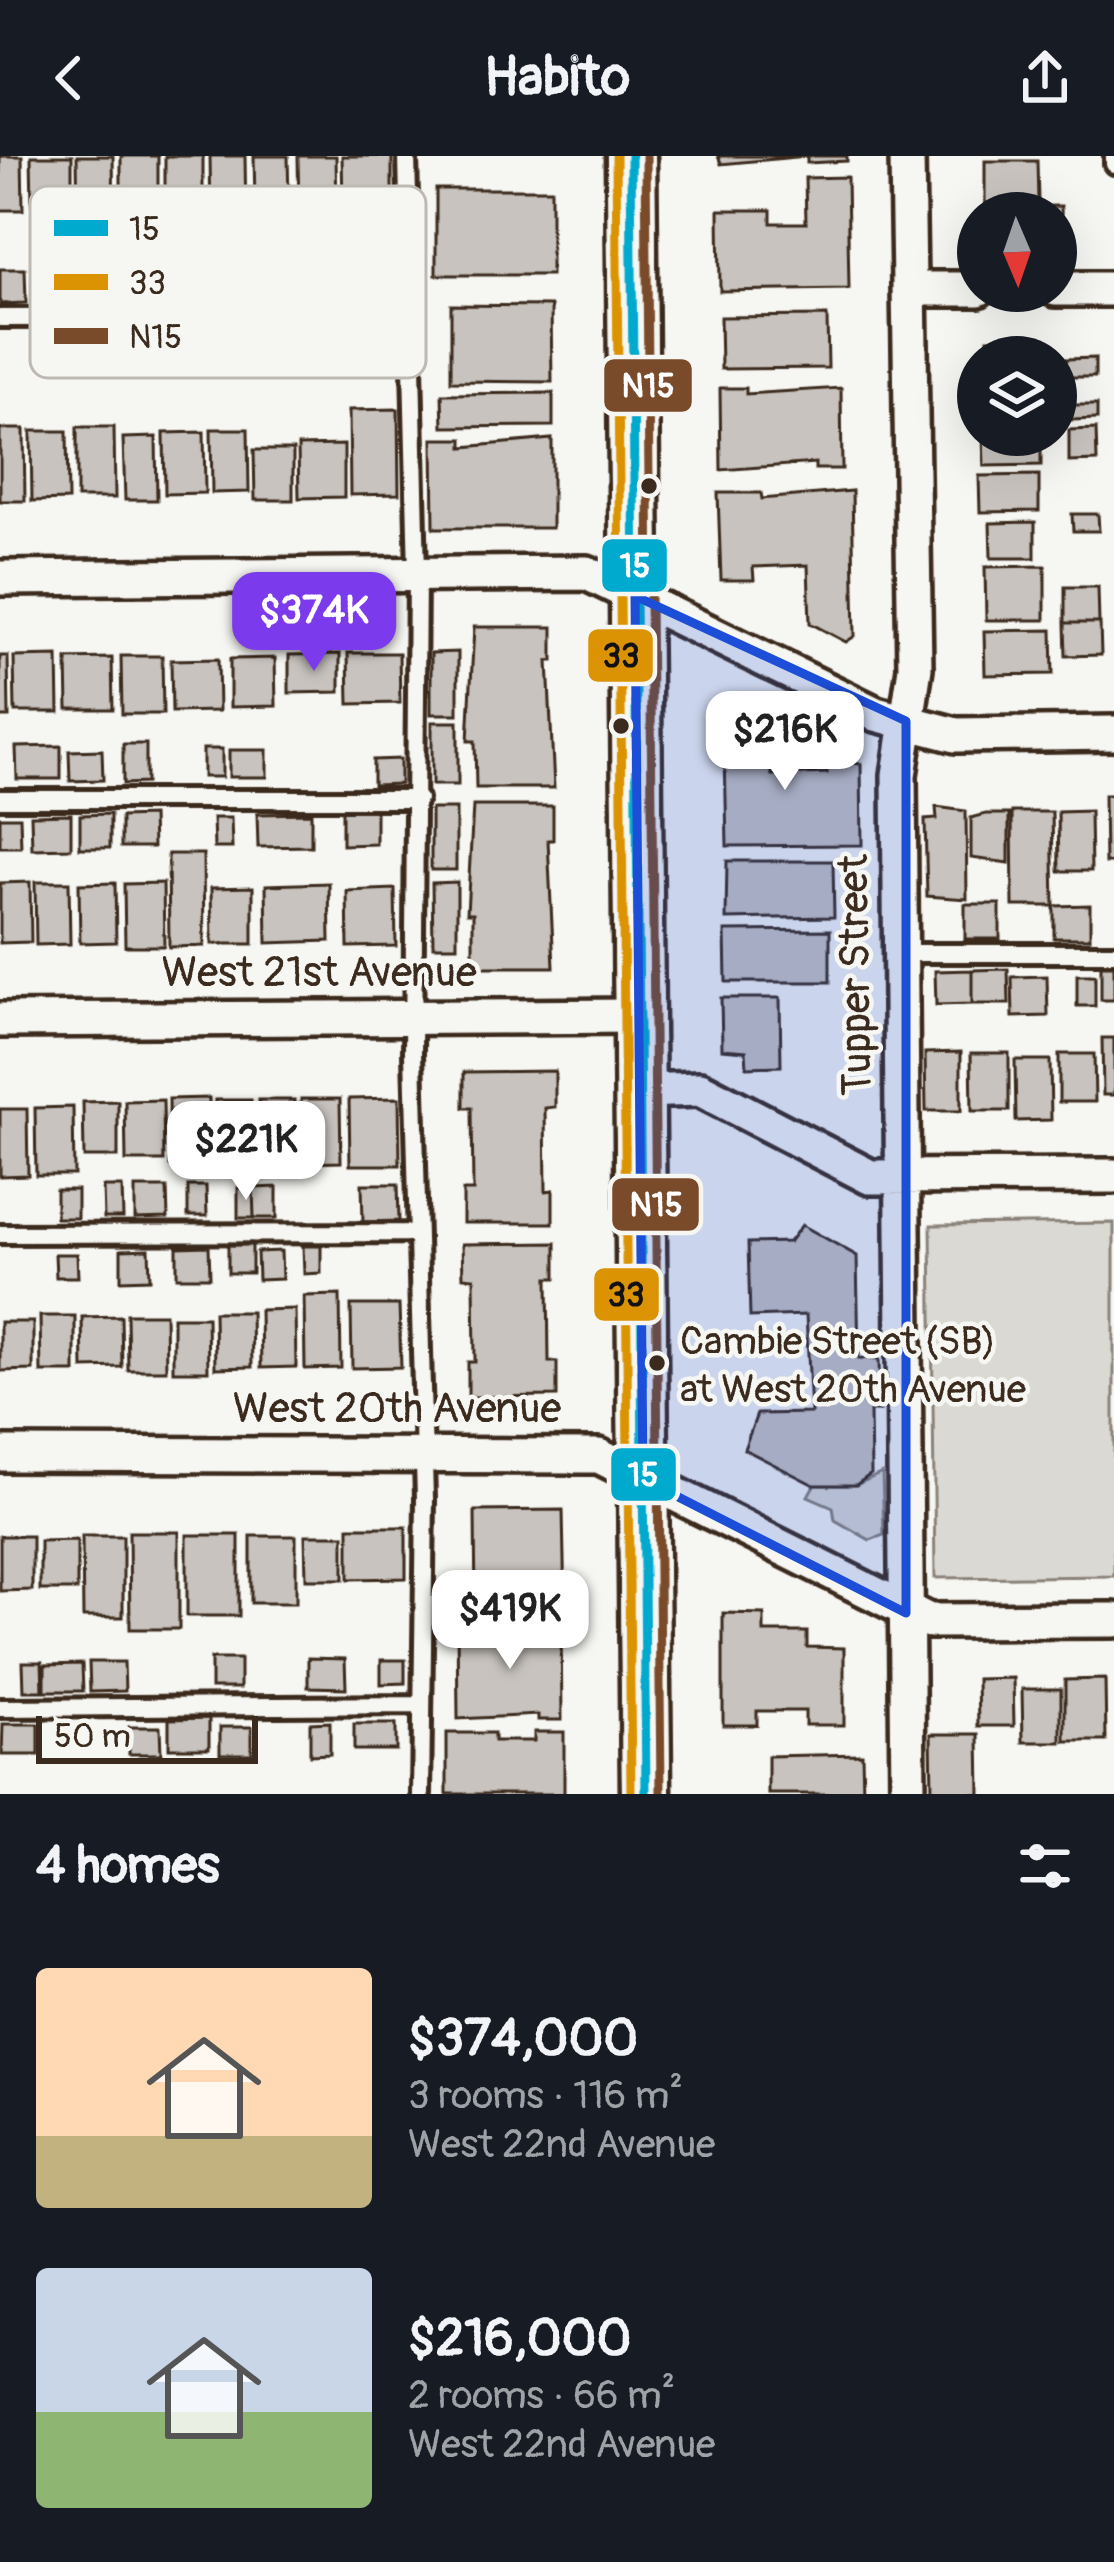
<!DOCTYPE html>
<meta charset="utf-8">
<style>
:root{--surface:#171b24;--page:#20242c;--text:#f1f3f6;--muted:#9ea1a6;--accent:#7c3aed}
body{margin:0;font-family:Pangolin,sans-serif;background:var(--page);color:var(--text);height:100vh;display:flex;flex-direction:column;font-size:45px;white-space:nowrap}
*{box-sizing:border-box;margin:0}
p{font-size:39px;color:var(--muted)}
.icon{flex:none;width:66px;height:66px;fill:none;stroke:currentColor;stroke-width:2;stroke-linecap:round;stroke-linejoin:round}
.map{position:relative;height:1638px;overflow:hidden}
.details{display:flex;flex-direction:column;background:var(--surface);flex:1}
.details>*{flex:none}
.needle{width:78px;rotate:178deg}
.fabs{position:absolute;left:957px;top:36px;display:grid;gap:24px}
.fabs a{display:grid;place-items:center;width:120px;height:120px;border-radius:50%;background:var(--surface);box-shadow:0 12px 48px #0002;font-size:60px}
.scale{position:absolute;left:36px;bottom:30px;width:222px;box-sizing:border-box;padding-left:12px;border:6px solid #3b2a1e;border-top:0;font-size:33px;line-height:42px;white-space:nowrap;color:#3b2a1e;-webkit-text-stroke:9px #f6f6f2;paint-order:stroke}
.price{position:absolute;translate:-50% -102px;padding:0 27px;border-radius:24px;background:#fff;color:#222;font-size:39px;line-height:78px;filter:drop-shadow(0 3px 6px #0008)}
.price::after{content:'';position:absolute;left:50%;top:72px;width:36px;height:27px;margin-left:-18px;background:inherit;clip-path:polygon(0 0,100% 0,50% 100%)}
.price.selected{background:var(--accent);color:#fff}
ul{padding:0;list-style:none}
li{display:flex;align-items:center;gap:36px;height:300px;padding:0 36px}
li span{display:grid;place-items:center;flex:none;width:336px;height:240px;border-radius:12px;color:#555}
li>.icon{margin-inline-start:auto}
span .icon{width:144px;height:144px;fill:#fffc;stroke-width:1}
li b{font-size:51px}
h2{display:flex;justify-content:space-between;align-items:center;height:144px;padding:0 36px;font-size:51px}
header{display:flex;justify-content:space-between;align-items:center;height:156px;padding:0 36px;background:var(--surface);font-size:54px;font-weight:700}
.map>svg:first-child{display:block}
.green{fill:#dad9d3;stroke:#8a8278;stroke-width:3}
.building{fill:#c8c3be;stroke:#3b2a1e;stroke-width:3}
.lines{fill:none;stroke-linecap:round;stroke-linejoin:round}
.service-casing{stroke:#3b2a1e;stroke-width:26}
.minor-casing{stroke:#3b2a1e;stroke-width:42}
.secondary-casing{stroke:#3b2a1e;stroke-width:57}
.service{stroke:#f6f6f2;stroke-width:16}
.minor{stroke:#f6f6f2;stroke-width:33}
.secondary{stroke:#f6f6f2;stroke-width:48}
.bus-1-casing{stroke:#f6f6f2;stroke-width:18}
.bus-2-casing{stroke:#f6f6f2;stroke-width:18}
.bus-3-casing{stroke:#f6f6f2;stroke-width:18}
.bus-1{stroke:#00a9ce;stroke-width:9}
.bus-2{stroke:#db9304;stroke-width:9}
.bus-3{stroke:#7a4b2a;stroke-width:9}
.marked{fill:#1d4ed8;fill-opacity:0.2;stroke:#1d4ed8;stroke-width:9;stroke-linejoin:round}
.bus-dot{fill:#3b2a1e;stroke:#f6f6f2;stroke-width:4.5}
.labels{text-anchor:middle;dominant-baseline:central;stroke-width:9;stroke-linejoin:round;paint-order:stroke}
.bus-label{font-size:39px;fill:#3b2a1e;stroke:#f6f6f2;text-anchor:start}
.street-label{font-size:42px;fill:#3b2a1e;stroke:#f6f6f2}
.key{fill:#f6f6f2;stroke:#beb9b2;stroke-width:3}
.key-label{font-size:33px;fill:#3b2a1e}
.line-badge{stroke:#f6f6f2;stroke-width:4.5}
.badge-label{font-size:33px;text-anchor:middle;font-weight:bold;fill:#fff}
.pale-badge-label{font-size:33px;text-anchor:middle;font-weight:bold;fill:#111}
</style>
<header><svg class="icon" aria-label="back" viewBox="0 0 24 24"><path d="M15 5l-7 7 7 7"/></svg>Habito<svg class="icon" aria-label="share" viewBox="0 0 24 24"><path d="M12 15V3M7 8l5-5 5 5M5 13v7h14v-7"/></svg></header>
<div class="map">
<svg width="1114" height="1638" viewBox="0 0 1114 1638">
<rect width="100%" height="100%" fill="#f6f6f2"/>
<filter id="ink" filterUnits="userSpaceOnUse"><feTurbulence type="fractalNoise" baseFrequency=".00833" numOctaves="2"/><feDisplacementMap in="SourceGraphic" scale="24" xChannelSelector="R" yChannelSelector="G"/><feConvolveMatrix kernelMatrix="1 2 1 2 8 2 1 2 1" color-interpolation-filters="sRGB"/></filter>
<g filter="url(#ink)">
<!-- green -->
<path class="green" d="M1114,1067V1420L935,1422L931,1069Z
M882,1317L884,1379L870,1384L835,1364L833,1351L808,1340L814,1329H856Z"/>
<!-- building -->
<path class="building" d="M0,0H22L23,54H0Z
M31,0H72V48H32Z
M77,0H113L114,61L78,62Z
M121,0H158V51L121,52Z
M165,0H203V44L165,45Z
M210,0H245L246,64L211,65Z
M254,0H288L289,45L255,46Z
M298,0H336L337,56L299,57Z
M342,0H392V48H343Z
M718,0H847V5L807,7V0L721,8Z
M985,5H1037L1038,46L985,47Z
M847,21L849,133L720,135L719,54H771V67H806L805,22Z
M436,33H551V119H436Z
M1061,50L1062,91H1056V57H984V51Z
M0,113H25L26,147L0,148Z
M451,149L551,150L552,226L451,225Z
M827,160L828,212L721,213L720,161Z
M1033,182V201H988V183Z
M1095,202V221H1067L1066,203Z
M720,232H746V238L841,232L842,313H815V307L721,314Z
M553,237V270L443,271L442,238Z
M1072,249H1097V263L1072,264Z
M398,253L399,338L350,339L349,254Z
M77,271H114L115,342H77Z
M0,273H24L25,345H0Z
M211,273H248L249,336L212,337Z
M1096,273L1097,305L1069,306V274Z
M31,275H67L68,344L32,345Z
M204,276L205,337L165,338L164,277Z
M1041,280V309L984,310L983,281Z
M156,281L157,344H125L123,282Z
M433,283H463V291L552,283V372H434Z
M344,289V341L299,342L298,290Z
M254,294H293V344H255Z
M1039,319V355L980,356L979,320Z
M852,335L855,480L846,486L810,467L808,409L753,411L754,424H721L718,337H761L762,343Z
M1072,358H1098L1099,375H1073Z
M1035,366V402H991L990,367Z
M1045,410V464H986L985,411Z
M1065,431H1098L1099,467H1065Z
M1065,467H1100L1101,499L1066,500Z
M474,471H553V505H548L554,632H476L475,585H468Z
M1052,474L1053,518L985,519L984,475Z
M458,496V558H431V497Z
M348,497H399L400,547L349,548Z
M340,498V536L289,537V499Z
M0,500H8L9,561H0Z
M58,500L59,556H15L14,501Z
M121,500H162L163,558H122Z
M112,502L113,553H68L67,503Z
M275,502L276,550L230,551V503Z
M218,503L219,555L172,556L171,504Z
M733,545L769,564L772,619L827,617L826,604L861,608L862,689L727,690L724,552Z
M432,566H458V629H432Z
M123,588H146V627L123,628Z
M61,590V623H17L16,591Z
M203,593H222V621H203Z
M102,594L103,624L70,625L69,595Z
M229,594H267V621H229Z
M400,603V628L373,629V604Z
M1104,639H1114V707H1105Z
M473,650H553V684H548L554,811H473V757H467Z
M936,651L966,655L967,743L927,740L925,664L937,663Z
M431,653H456V714H431Z
M342,654H376V688L342,689Z
M1090,655L1091,715H1059L1058,656Z
M1012,656H1052L1054,750H1013Z
M311,657V690L258,691L257,658Z
M71,658V692L32,693L31,659Z
M110,658V692H80V659Z
M986,658H1009V707L971,702V662Z
M152,660L153,691H121V661Z
M0,661H20L21,691H0Z
M213,662H231L232,692H214Z
M168,698H203L204,790L169,791Z
M727,705H833L834,761L726,763Z
M30,726L31,786L0,787V727Z
M35,726H69L70,788L36,789Z
M457,726V790H433L432,727Z
M115,727L116,786L80,787L79,728Z
M163,727L164,790H125L124,728Z
M329,727L330,785L267,787L266,729Z
M253,731V788H212L211,732Z
M395,733L396,790L348,791L347,735Z
M965,748H1000V783H965Z
M1090,749V782H1054V750Z
M830,774V826H726L725,775Z
M1101,809H1114V844H1101Z
M1008,813L1009,848H972V814Z
M972,814V848L936,849L935,815Z
M1077,819H1095V850H1077Z
M1047,820L1048,860L1013,861L1012,821Z
M721,842H780L781,910L747,911L746,895L722,893Z
M1102,882H1114V939H1103Z
M961,896V955H926L925,897Z
M971,897H1009V955H972Z
M1059,898H1094L1095,946H1059Z
M1015,904H1050L1051,964L1016,965Z
M555,915V951L545,952L546,1035L553,1034V1067H463V1035H473L472,952H464V916Z
M209,942L210,1010H170L169,943Z
M399,942L400,1009H350L349,943Z
M301,943H340L341,1006L302,1007Z
M163,944L164,1005H126L125,945Z
M215,944H251L252,1011L216,1012Z
M259,944H294L295,1007H260Z
M118,945V1001H84L83,946Z
M73,951L74,1019H36L35,952Z
M0,953H27L28,1019L0,1020Z
M362,1028H398L399,1065L363,1066Z
M188,1030H206L207,1060H188Z
M103,1031H122L123,1062H104Z
M277,1031V1062H254L253,1032Z
M135,1032H167L168,1062L135,1063Z
M238,1032H253L254,1062H238Z
M56,1034H77V1062H56Z
M802,1069L857,1100L859,1202L879,1203L880,1255H870L871,1318L856,1329H814L744,1293L757,1258L811,1257L806,1159L750,1161L748,1087L789,1086Z
M556,1087V1122H548L549,1206H557V1240L468,1241V1206H475L474,1122L463,1121L462,1088Z
M228,1089H252V1117H228Z
M209,1090L210,1121H177V1091Z
M303,1090H321V1117L304,1118Z
M149,1093L150,1123L121,1124V1094Z
M281,1095L282,1123L258,1124L257,1096Z
M55,1098H77L78,1121H56Z
M340,1139L341,1212L305,1213L304,1140Z
M351,1149H399L401,1211L352,1212Z
M295,1153L296,1211L261,1212L260,1154Z
M214,1156H251L252,1211L215,1212Z
M127,1158H165L166,1214H128Z
M40,1160H75V1216H41Z
M121,1160L122,1211L83,1212L82,1161Z
M173,1161H207L208,1215H173Z
M0,1166H33V1214L0,1215Z
M563,1354L565,1454H476L475,1355Z
M349,1371H406V1422L349,1423Z
M129,1376H179V1473H130Z
M187,1379H239V1460H187Z
M305,1379H344V1423H306Z
M0,1380H32V1434L0,1435Z
M82,1380H123V1461H83Z
M251,1380H296V1447H251Z
M77,1384V1434H40V1385Z
M723,1457L764,1458V1476H807V1491L844,1492V1569H805V1555H757V1569H723Z
M537,1466H561L562,1564H538V1559L458,1563L457,1467H484V1474L537,1473Z
M308,1502L345,1503L346,1532L308,1531Z
M211,1503H240V1532H211Z
M381,1504H405V1527L381,1528Z
M23,1506H42L43,1535H24Z
M89,1506H124L125,1535L90,1536Z
M82,1508L83,1535H45V1509Z
M1013,1522L1014,1570H978L977,1523Z
M1105,1523L1106,1585H1065V1524Z
M1022,1533H1061V1586H1023Z
M209,1562V1592H169V1563Z
M330,1566V1598L310,1599V1567Z
M3,1568H39V1599H2Z
M354,1568H396V1594H354Z
M129,1571H160L161,1598H129Z
M220,1571H252V1598H220Z
M534,1576H564V1638H447V1577H494V1585H534Z
M931,1578H979L980,1638H932Z
M862,1598L863,1638H768V1600Z"/>
<g class="lines">
<defs>
<path id="service" d="M407,0L417,419L413,897L425,1343L421,1638
M1114,0V8
M0,162L407,161
M0,643H418
M901,797H1114
M0,1078L416,1077
M0,1552L420,1549"/>
<path id="minor" d="M907,0L915,512L899,619L908,1638
M910,133H978
M1056,133H1114
M0,422L587,417L876,558L956,579L1114,577
M0,864L639,860
M640,935L700,933L870,1021L1114,1020
M0,1298L599,1300L929,1465L1114,1464"/>
<path id="secondary" d="M631,0L646,1638"/>
</defs>
<!-- service casing -->
<use href="#service" class="service-casing"/>
<!-- minor casing -->
<use href="#minor" class="minor-casing"/>
<!-- secondary casing -->
<use href="#secondary" class="secondary-casing"/>
<!-- service -->
<use href="#service" class="service"/>
<!-- minor -->
<use href="#minor" class="minor"/>
<!-- secondary -->
<use href="#secondary" class="secondary"/>
<defs>
<path id="bus-1" d="M631,0L646,1638"/>
<path id="bus-2" d="M616,0L631,1638"/>
<path id="bus-3" d="M646,0L661,1638"/>
</defs>
<!-- bus-1 casing -->
<use href="#bus-1" class="bus-1-casing"/>
<!-- bus-2 casing -->
<use href="#bus-2" class="bus-2-casing"/>
<!-- bus-3 casing -->
<use href="#bus-3" class="bus-3-casing"/>
<!-- bus-1 -->
<use href="#bus-1" class="bus-1"/>
<!-- bus-2 -->
<use href="#bus-2" class="bus-2"/>
<!-- bus-3 -->
<use href="#bus-3" class="bus-3"/>
</g>
</g>
<!-- marked area -->
<path class="marked" d="M635,440L906,565V1457L643,1323Z"/>
<!-- markers -->
<g class="bus-dot">
<circle cx="649" cy="330" r="10"/>
<circle cx="621" cy="570" r="10"/>
<circle cx="657" cy="1207" r="10"/>
</g>
<g class="labels">
<!-- bus labels -->
<g class="bus-label">
<text x="680" y="1185">Cambie Street (SB)<tspan x="680" dy="48">at West 20th Avenue</tspan></text>
</g>
<!-- street labels -->
<g class="street-label">
<text x="319" y="817">West 21st Avenue</text>
<text transform="translate(856 819) rotate(-91)">Tupper Street</text>
<text x="397" y="1253">West 20th Avenue</text>
</g>
</g>
<!-- legend -->
<rect x="30" y="30" width="396" height="192" rx="18" class="key"/>
<rect x="54" y="64" width="54" height="16" fill="#00a9ce"/>
<rect x="54" y="118" width="54" height="16" fill="#db9304"/>
<rect x="54" y="172" width="54" height="16" fill="#7a4b2a"/>
<g class="key-label">
<text x="129" y="84">15</text>
<text x="129" y="138">33</text>
<text x="129" y="192">N15</text>
</g>
<g class="line-badge">
<rect x="602" y="201" width="92" height="57" rx="12" fill="#7a4b2a"/>
<rect x="600" y="381" width="69" height="57" rx="12" fill="#00a9ce"/>
<rect x="586" y="471" width="69" height="57" rx="12" fill="#db9304"/>
<rect x="610" y="1020" width="91" height="57" rx="12" fill="#7a4b2a"/>
<rect x="592" y="1110" width="69" height="57" rx="12" fill="#db9304"/>
<rect x="609" y="1290" width="69" height="57" rx="12" fill="#00a9ce"/>
</g>
<g class="badge-label">
<text x="648" y="241">N15</text>
<text x="635" y="421">15</text>
<text x="656" y="1060">N15</text>
<text x="643" y="1330">15</text>
</g>
<g class="pale-badge-label">
<text x="621" y="511">33</text>
<text x="626" y="1150">33</text>
</g>
</svg>
<div class="fabs">
<a><svg class="needle" viewBox="-14 -14 28 28"><path d="M0-13l5 13h-10z" fill="#e53935"/><path d="M0 13l5-13h-10z" fill="#9ea1a6"/></svg></a>
<a><svg class="icon" aria-label="layers" viewBox="0 0 24 24"><path d="M12 4l9 5-9 5-9-5zM3 14l9 5 9-5"/></svg></a>
</div>
<div class="scale">50 m</div>
<b class="price selected" style="left:314px;top:518px">$374K</b>
<b class="price" style="left:785px;top:637px">$216K</b>
<b class="price" style="left:246px;top:1047px">$221K</b>
<b class="price" style="left:510px;top:1516px">$419K</b>
</div>
<section class="details">
<h2>4 homes<svg class="icon" aria-label="filters" viewBox="0 0 24 24"><path d="M4 7h16M4 17h16"/><circle cx="9" cy="7" r="2"/><circle cx="15" cy="17" r="2"/></svg></h2>
<ul>
<li><span style="background:linear-gradient(#ffd9b3 70%,#c2b280 0)"><svg class="icon" aria-label="home" viewBox="0 0 24 24"><path d="M3 11l9-7 9 7M6 9v11h12V9"/></svg></span><div><b>$374,000</b><p>3 rooms · 116 m²</p><p>West 22nd Avenue</p></div></li>
<li><span style="background:linear-gradient(#c9d6e8 60%,#8fb573 0)"><svg class="icon" aria-label="home" viewBox="0 0 24 24"><path d="M3 11l9-7 9 7M6 9v11h12V9"/></svg></span><div><b>$216,000</b><p>2 rooms · 66 m²</p><p>West 22nd Avenue</p></div></li>
</ul>
</section>
